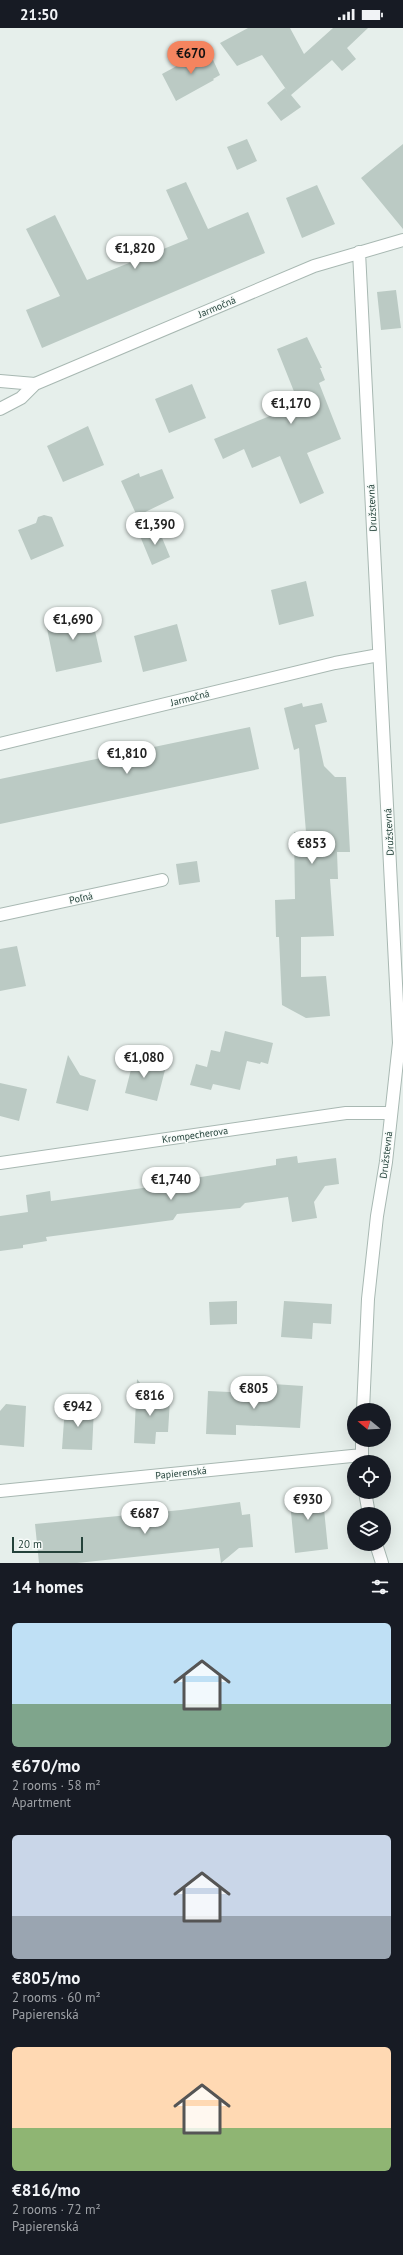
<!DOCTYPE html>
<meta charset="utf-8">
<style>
:root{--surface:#171b24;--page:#20242c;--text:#f1f3f6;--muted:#9ea1a6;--accent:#f4845f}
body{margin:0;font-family:"PT Sans",sans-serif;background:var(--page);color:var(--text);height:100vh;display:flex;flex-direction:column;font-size:15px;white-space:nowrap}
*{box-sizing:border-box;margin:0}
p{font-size:13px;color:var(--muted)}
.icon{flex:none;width:22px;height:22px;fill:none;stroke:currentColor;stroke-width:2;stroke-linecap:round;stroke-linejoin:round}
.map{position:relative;height:1535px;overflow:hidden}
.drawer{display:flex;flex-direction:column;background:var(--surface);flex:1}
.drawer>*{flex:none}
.needle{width:26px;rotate:288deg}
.fabs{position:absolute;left:347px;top:1375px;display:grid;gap:8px}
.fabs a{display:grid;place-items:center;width:44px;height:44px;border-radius:50%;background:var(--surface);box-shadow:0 4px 16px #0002;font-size:20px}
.scale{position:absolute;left:12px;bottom:10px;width:71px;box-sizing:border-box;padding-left:4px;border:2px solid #24423a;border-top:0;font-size:11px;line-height:14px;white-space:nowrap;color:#24423a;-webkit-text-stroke:3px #f7fbf9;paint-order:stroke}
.price{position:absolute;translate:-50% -34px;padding:0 9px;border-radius:14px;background:#fff;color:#222;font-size:13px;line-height:26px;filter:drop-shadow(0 1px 2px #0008)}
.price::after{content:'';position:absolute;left:50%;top:24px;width:12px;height:9px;margin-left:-6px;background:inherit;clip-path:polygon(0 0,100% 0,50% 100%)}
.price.selected{background:var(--accent);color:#111}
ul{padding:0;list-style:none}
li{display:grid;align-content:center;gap:8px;height:212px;padding:0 12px}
li span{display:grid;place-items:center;height:124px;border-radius:6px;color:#555}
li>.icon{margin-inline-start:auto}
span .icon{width:72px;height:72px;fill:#fffc;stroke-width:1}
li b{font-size:17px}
h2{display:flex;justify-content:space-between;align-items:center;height:48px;padding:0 12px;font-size:17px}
.status{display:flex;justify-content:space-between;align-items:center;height:28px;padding:0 20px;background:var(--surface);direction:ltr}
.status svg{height:11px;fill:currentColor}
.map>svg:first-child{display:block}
.building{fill:#bbcac4}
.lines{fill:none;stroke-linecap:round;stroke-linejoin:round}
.minor-casing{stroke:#a8b8b2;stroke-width:14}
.minor{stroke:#fff;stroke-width:12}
.labels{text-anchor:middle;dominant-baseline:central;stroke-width:3;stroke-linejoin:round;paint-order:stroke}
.street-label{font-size:10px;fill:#24423a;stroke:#f7fbf9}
</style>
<div class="status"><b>21:50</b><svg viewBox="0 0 49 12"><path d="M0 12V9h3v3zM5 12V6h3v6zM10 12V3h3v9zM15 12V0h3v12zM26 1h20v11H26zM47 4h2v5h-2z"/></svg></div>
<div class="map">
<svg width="403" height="1535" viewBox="0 0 403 1535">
<rect width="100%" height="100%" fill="#e6efeb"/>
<!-- building -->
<path class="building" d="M248,0H290L304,26L333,0H368L347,20L356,31L342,43L332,32L291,67L301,79L281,93L267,75L285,60L288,64L262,27L237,38L220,15Z
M208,21L220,47L213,51L214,52L176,73L162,46Z
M247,111L257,133L237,142L227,119Z
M403,116V201L361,150Z
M186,154L208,201L248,184L265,225L42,320L26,282L60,268L26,201L55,187L87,252L188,211L166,162Z
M317,157L335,196L302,210L286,170Z
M396,262L401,300L381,302L377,264Z
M307,309L322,340H320L325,352L319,355L341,411L307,425L324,465L300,476L280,428L252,440L244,421L223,431L214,411L299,376L277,321Z
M192,356L206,390L169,405L155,371Z
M88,398L104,437L63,454L47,418Z
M162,441L174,470L137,488L121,453L139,445L140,449Z
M44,487L52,489L64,518L31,532L18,502L36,495L38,489Z
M158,500L170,529L152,537L140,508Z
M306,553L314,588L279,597L271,562Z
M90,581L102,634L56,644L45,591Z
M177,596L187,633L143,644L134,608Z
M302,675L303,679L322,675L327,694L315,697L324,738L335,749H346L350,824H337L338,851H330L334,908L301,909V949L326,948L330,988L306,990L282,977L279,909H276L275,872L295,871L294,804H306L299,720L294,722L284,680Z
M250,699L259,741L0,796V751Z
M197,833L200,854L179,857L176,836Z
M17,918L26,958L0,963V921Z
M225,1003L273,1015L268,1036L261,1034L260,1036L247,1033L240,1062L213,1056L211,1062L190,1057L196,1036L207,1039L211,1022L220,1024Z
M137,1018L149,1038L165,1042L157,1073L125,1065Z
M68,1027L80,1047L96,1052L88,1083L56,1075Z
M0,1055L27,1061L19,1093L0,1088Z
M297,1128L298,1135L336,1130L339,1156L325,1158L314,1174L317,1190L292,1194L288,1169L245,1175L240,1180L177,1186L173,1192L46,1209L47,1213L23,1217V1220L0,1223V1188L28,1184L26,1167L50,1163L51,1173L157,1158V1156L276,1137V1131Z
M237,1273V1296L210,1297L209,1274Z
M284,1273L332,1276L331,1296L313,1295L312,1311L281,1309Z
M137,1351L153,1371L170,1372L168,1404H156L155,1416L134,1415Z
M273,1356L303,1358L300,1400L236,1397V1407L206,1406L208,1363L272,1366Z
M6,1376L26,1378L24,1419L0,1417V1383Z
M65,1378L94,1380L92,1422L62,1421Z
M322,1461L328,1521L295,1525L289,1464Z
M240,1474L242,1487L250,1486L253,1519L239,1520L221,1535L219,1520L77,1535H39L35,1496L181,1482Z"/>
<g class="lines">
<defs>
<path id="minor" d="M359,224L399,1015L386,1134L377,1188L368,1271L363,1382
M0,353L35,356
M0,381L21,370L35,356L314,238L403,212
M0,716L335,635L379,627
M0,887L162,852
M0,1135L346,1085H391
M362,1412V1434
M0,1463L362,1427
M365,1464L369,1486
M376,1516L382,1535"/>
</defs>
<!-- minor casing -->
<use href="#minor" class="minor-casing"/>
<!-- minor -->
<use href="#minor" class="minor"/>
</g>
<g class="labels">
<!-- street labels -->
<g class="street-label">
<text transform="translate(217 279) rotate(-23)">Jarmočná</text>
<text transform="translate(372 480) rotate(-93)">Družstevná</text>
<text transform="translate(190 670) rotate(-14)">Jarmočná</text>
<text transform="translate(389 804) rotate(-93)">Družstevná</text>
<text transform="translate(81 870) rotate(-12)">Poľná</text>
<text transform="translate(195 1107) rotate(-8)">Krompecherova</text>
<text transform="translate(386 1127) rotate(-83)">Družstevná</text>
<text transform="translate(181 1445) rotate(-6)">Papierenská</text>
</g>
</g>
</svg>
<div class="fabs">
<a><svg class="needle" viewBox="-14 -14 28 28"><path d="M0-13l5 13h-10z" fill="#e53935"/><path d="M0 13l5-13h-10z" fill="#9ea1a6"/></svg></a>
<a><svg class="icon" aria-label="locate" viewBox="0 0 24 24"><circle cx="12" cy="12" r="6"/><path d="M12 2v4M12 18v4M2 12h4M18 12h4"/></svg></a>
<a><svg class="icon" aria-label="layers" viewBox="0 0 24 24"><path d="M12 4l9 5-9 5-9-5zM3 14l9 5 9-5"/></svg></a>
</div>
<div class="scale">20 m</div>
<b class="price selected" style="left:191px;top:47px">€670</b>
<b class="price" style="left:135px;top:242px">€1,820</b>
<b class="price" style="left:291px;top:397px">€1,170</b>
<b class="price" style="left:155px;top:518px">€1,390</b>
<b class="price" style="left:73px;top:613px">€1,690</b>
<b class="price" style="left:127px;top:747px">€1,810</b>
<b class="price" style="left:312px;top:837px">€853</b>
<b class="price" style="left:144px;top:1051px">€1,080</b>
<b class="price" style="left:171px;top:1173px">€1,740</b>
<b class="price" style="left:254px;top:1382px">€805</b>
<b class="price" style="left:150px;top:1389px">€816</b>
<b class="price" style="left:78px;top:1400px">€942</b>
<b class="price" style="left:308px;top:1493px">€930</b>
<b class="price" style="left:145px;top:1507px">€687</b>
</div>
<section class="drawer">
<h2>14 homes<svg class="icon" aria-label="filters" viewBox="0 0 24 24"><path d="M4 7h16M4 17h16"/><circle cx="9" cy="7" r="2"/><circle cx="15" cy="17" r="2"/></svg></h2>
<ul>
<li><span style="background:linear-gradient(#bfe0f5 65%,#7fa58c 0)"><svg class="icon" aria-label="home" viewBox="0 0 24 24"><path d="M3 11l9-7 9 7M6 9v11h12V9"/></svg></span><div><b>€670/mo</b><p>2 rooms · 58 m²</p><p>Apartment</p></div></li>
<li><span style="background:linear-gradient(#c9d6e8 65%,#9aa5b1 0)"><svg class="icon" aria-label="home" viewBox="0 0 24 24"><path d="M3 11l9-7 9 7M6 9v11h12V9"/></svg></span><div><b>€805/mo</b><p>2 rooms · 60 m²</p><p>Papierenská</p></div></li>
<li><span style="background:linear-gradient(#ffd9b3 65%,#8fb573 0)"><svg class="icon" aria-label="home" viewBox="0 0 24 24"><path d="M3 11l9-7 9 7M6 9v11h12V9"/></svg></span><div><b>€816/mo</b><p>2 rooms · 72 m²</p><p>Papierenská</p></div></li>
</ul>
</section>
